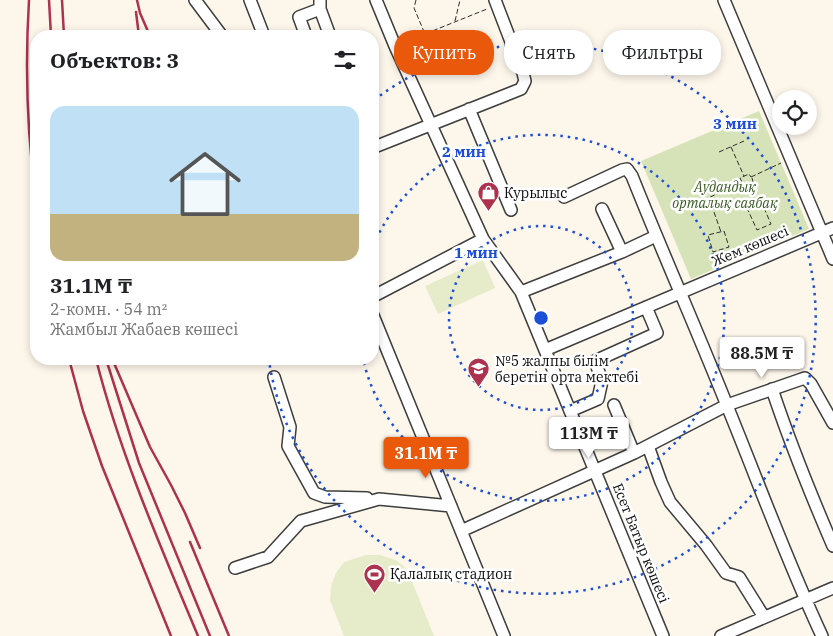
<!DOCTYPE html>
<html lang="ru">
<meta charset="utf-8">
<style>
:root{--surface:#fff;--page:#f2f2f2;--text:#202124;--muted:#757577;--line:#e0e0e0;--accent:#ea580c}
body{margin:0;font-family:"IBM Plex Serif",serif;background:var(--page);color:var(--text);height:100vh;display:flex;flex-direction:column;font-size:19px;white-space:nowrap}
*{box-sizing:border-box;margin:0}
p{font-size:16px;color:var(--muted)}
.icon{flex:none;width:28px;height:28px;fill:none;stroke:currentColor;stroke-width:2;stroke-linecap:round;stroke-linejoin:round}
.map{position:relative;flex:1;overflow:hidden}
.drawer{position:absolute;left:30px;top:30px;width:349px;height:335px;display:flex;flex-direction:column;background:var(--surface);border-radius:20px;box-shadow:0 2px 8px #0003}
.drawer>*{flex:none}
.guide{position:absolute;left:394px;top:30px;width:364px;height:45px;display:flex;gap:10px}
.fabs{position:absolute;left:772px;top:90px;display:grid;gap:10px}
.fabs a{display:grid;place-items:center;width:45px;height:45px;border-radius:50%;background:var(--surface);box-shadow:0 2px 8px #0003;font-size:25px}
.price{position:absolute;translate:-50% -42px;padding:0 11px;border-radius:5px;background:#fff;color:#222;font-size:16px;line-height:32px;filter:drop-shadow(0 1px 2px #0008)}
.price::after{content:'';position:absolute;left:50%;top:30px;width:15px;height:11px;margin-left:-8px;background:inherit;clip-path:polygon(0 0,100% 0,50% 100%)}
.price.on{background:var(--accent);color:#fff}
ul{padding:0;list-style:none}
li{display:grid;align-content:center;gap:10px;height:265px;padding:0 20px}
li+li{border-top:1px solid var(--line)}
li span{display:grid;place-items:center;height:155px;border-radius:15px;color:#555}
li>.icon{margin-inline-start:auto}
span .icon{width:90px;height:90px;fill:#fffc;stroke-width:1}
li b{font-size:21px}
h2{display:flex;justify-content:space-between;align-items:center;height:60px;padding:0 20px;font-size:21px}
.chip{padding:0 18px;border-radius:20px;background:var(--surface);box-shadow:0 2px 8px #0003;font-size:18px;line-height:45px}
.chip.on{background:var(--accent);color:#fff}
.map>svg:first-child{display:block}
.green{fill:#d6e3b8}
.pitch{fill:#e6ecc9}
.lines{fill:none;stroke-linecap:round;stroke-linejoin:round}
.minor-casing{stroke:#3e3e3e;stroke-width:14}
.path{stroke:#2d2d2d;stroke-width:1;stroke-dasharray:5 2.5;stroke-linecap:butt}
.minor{stroke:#fff;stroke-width:11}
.rail{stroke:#ac324e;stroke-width:2.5}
.ring{fill:none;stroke:#1d4ed8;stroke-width:2.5;stroke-dasharray:2.5 5}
.labels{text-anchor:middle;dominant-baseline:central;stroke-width:5;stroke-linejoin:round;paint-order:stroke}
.park-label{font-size:14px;font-style:italic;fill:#395b23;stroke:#fff}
.poi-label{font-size:14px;fill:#0b0b0b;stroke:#fff;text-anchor:start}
.street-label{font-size:14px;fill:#0b0b0b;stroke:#fff}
.centre{fill:#1d4ed8;stroke:#fff;stroke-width:2.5}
.ring-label{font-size:15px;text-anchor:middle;font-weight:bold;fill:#1d4ed8;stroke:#fff;stroke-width:5;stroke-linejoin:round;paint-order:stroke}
</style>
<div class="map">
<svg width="833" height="636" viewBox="0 0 833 636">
<rect width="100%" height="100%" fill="#fdf6eb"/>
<!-- green -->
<path class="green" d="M759,111L809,229L691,279L641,161Z"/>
<!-- pitch -->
<path class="pitch" d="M483,260L495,288L438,314L425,286Z
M366,555H380L396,560L407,569L434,636H344L330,600L331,586L336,573L344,562Z"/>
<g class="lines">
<defs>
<path id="minor" d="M195,0L222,36
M250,0L264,36
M320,0V9L330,36
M376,0L395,46L483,239L521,292L663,636
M724,0L833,259
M306,36L299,17L320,9
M469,109L511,210
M372,148L521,89L525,81L523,73L495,0
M564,197L622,170L627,169L632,176C663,254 697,330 728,408C759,484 787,561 822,636
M602,209L622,252
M521,292L622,252L656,236
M372,297L483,239
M372,313L504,636
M545,350L833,228
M274,377L290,427L288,446L314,493L325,497L367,498
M772,389C790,443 811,495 833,546
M614,405L634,453
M570,411L598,399L602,381L595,361L657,333L646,307
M648,446L661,482L670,502L706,545L726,573L739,577L764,617
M461,531L634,453L727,405L799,380L805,378L811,384L833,423
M235,568L268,557L301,521L379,499L451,506
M721,636L833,588"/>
</defs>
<!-- minor casing -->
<use href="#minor" class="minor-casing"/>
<!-- path -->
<path class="path" d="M416,0L414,8L425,34
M455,21L460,0
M405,42L487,9
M731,147L744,176
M719,152L744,141
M751,177L781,163
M742,182L744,187L753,182L752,178
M742,182L740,178L749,174L751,177
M749,186L756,203
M709,198L721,232
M761,201L771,224L757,230L747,208Z
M683,210L742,182
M724,231L729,247L713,252L708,235Z"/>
<!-- minor -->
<use href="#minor" class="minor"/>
<!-- rail -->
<path class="rail" d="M29,0C25,66 27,134 36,199
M49,0L51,36
M62,0L64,36
M137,0L140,13L150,36
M136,12L139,36
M69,359L83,411L102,466L171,636
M96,359C120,454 160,545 198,636
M106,359L139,463L210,636
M114,363L150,447L171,485L185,513L200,548
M190,542L229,636"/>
</g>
<!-- distance rings -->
<g class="ring">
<circle cx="541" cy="318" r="92"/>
<path d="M373 246A183 183 0 1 1 363 359"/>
<path d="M374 100A275 275 0 1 1 269 361"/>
</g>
<!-- icons -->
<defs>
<symbol id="shop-pin" viewBox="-11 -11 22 30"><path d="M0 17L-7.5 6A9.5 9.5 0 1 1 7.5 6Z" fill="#ac324e" stroke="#fff"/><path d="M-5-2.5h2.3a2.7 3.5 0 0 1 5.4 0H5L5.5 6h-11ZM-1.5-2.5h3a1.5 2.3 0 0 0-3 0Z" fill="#fff"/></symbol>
<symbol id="school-pin" viewBox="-11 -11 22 30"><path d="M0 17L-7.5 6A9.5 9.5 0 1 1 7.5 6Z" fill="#ac324e" stroke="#fff"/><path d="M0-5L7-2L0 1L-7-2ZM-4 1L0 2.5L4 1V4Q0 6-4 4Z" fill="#fff"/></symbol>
<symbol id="stadium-pin" viewBox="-11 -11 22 30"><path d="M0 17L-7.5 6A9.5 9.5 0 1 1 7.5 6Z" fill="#ac324e" stroke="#fff"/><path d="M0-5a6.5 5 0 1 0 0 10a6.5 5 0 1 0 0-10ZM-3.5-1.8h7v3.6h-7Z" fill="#fff"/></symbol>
</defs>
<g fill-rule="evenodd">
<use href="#shop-pin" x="476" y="180" width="25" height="34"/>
<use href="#school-pin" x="466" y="356" width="25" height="34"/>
<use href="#stadium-pin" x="362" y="562" width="25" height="34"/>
</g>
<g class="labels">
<!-- park labels -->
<g class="park-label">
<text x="725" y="187">Аудандық<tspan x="725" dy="16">орталық саябақ</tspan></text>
</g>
<!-- poi labels -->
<g class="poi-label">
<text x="504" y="193">Курылыс</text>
<text x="495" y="361">№5 жалпы білім<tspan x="495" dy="16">беретін орта мектебі</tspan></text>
<text x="390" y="574">Қалалық стадион</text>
</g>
<!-- street labels -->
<g class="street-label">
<text transform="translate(750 246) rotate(-23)">Жем көшесі</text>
<text transform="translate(641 543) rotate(68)">Есет Батыр көшесі</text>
</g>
</g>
<circle cx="541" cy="318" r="8" class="centre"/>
<g class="ring-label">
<text x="735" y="129">3 мин</text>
<text x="464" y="157">2 мин</text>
<text x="476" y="258">1 мин</text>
</g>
</svg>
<div class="fabs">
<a><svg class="icon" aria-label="locate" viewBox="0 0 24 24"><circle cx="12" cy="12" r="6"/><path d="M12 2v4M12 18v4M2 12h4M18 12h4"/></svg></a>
</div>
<b class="price" style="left:762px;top:379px">88.5M ₸</b>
<b class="price" style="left:589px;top:459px">113M ₸</b>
<b class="price on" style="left:426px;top:479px">31.1M ₸</b>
<div class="guide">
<a class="chip on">Купить</a>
<a class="chip">Снять</a>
<a class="chip">Фильтры</a>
</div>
<section class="drawer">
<h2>Объектов: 3<svg class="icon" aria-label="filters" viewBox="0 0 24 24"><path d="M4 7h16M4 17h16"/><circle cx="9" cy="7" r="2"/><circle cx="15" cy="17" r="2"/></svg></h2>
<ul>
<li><span style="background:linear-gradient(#bfe0f5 70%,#c2b280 0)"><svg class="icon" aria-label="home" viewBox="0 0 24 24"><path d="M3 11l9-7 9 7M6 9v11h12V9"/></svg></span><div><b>31.1M ₸</b><p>2-комн. · 54 m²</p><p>Жамбыл Жабаев көшесі</p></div></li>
</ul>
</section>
</div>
